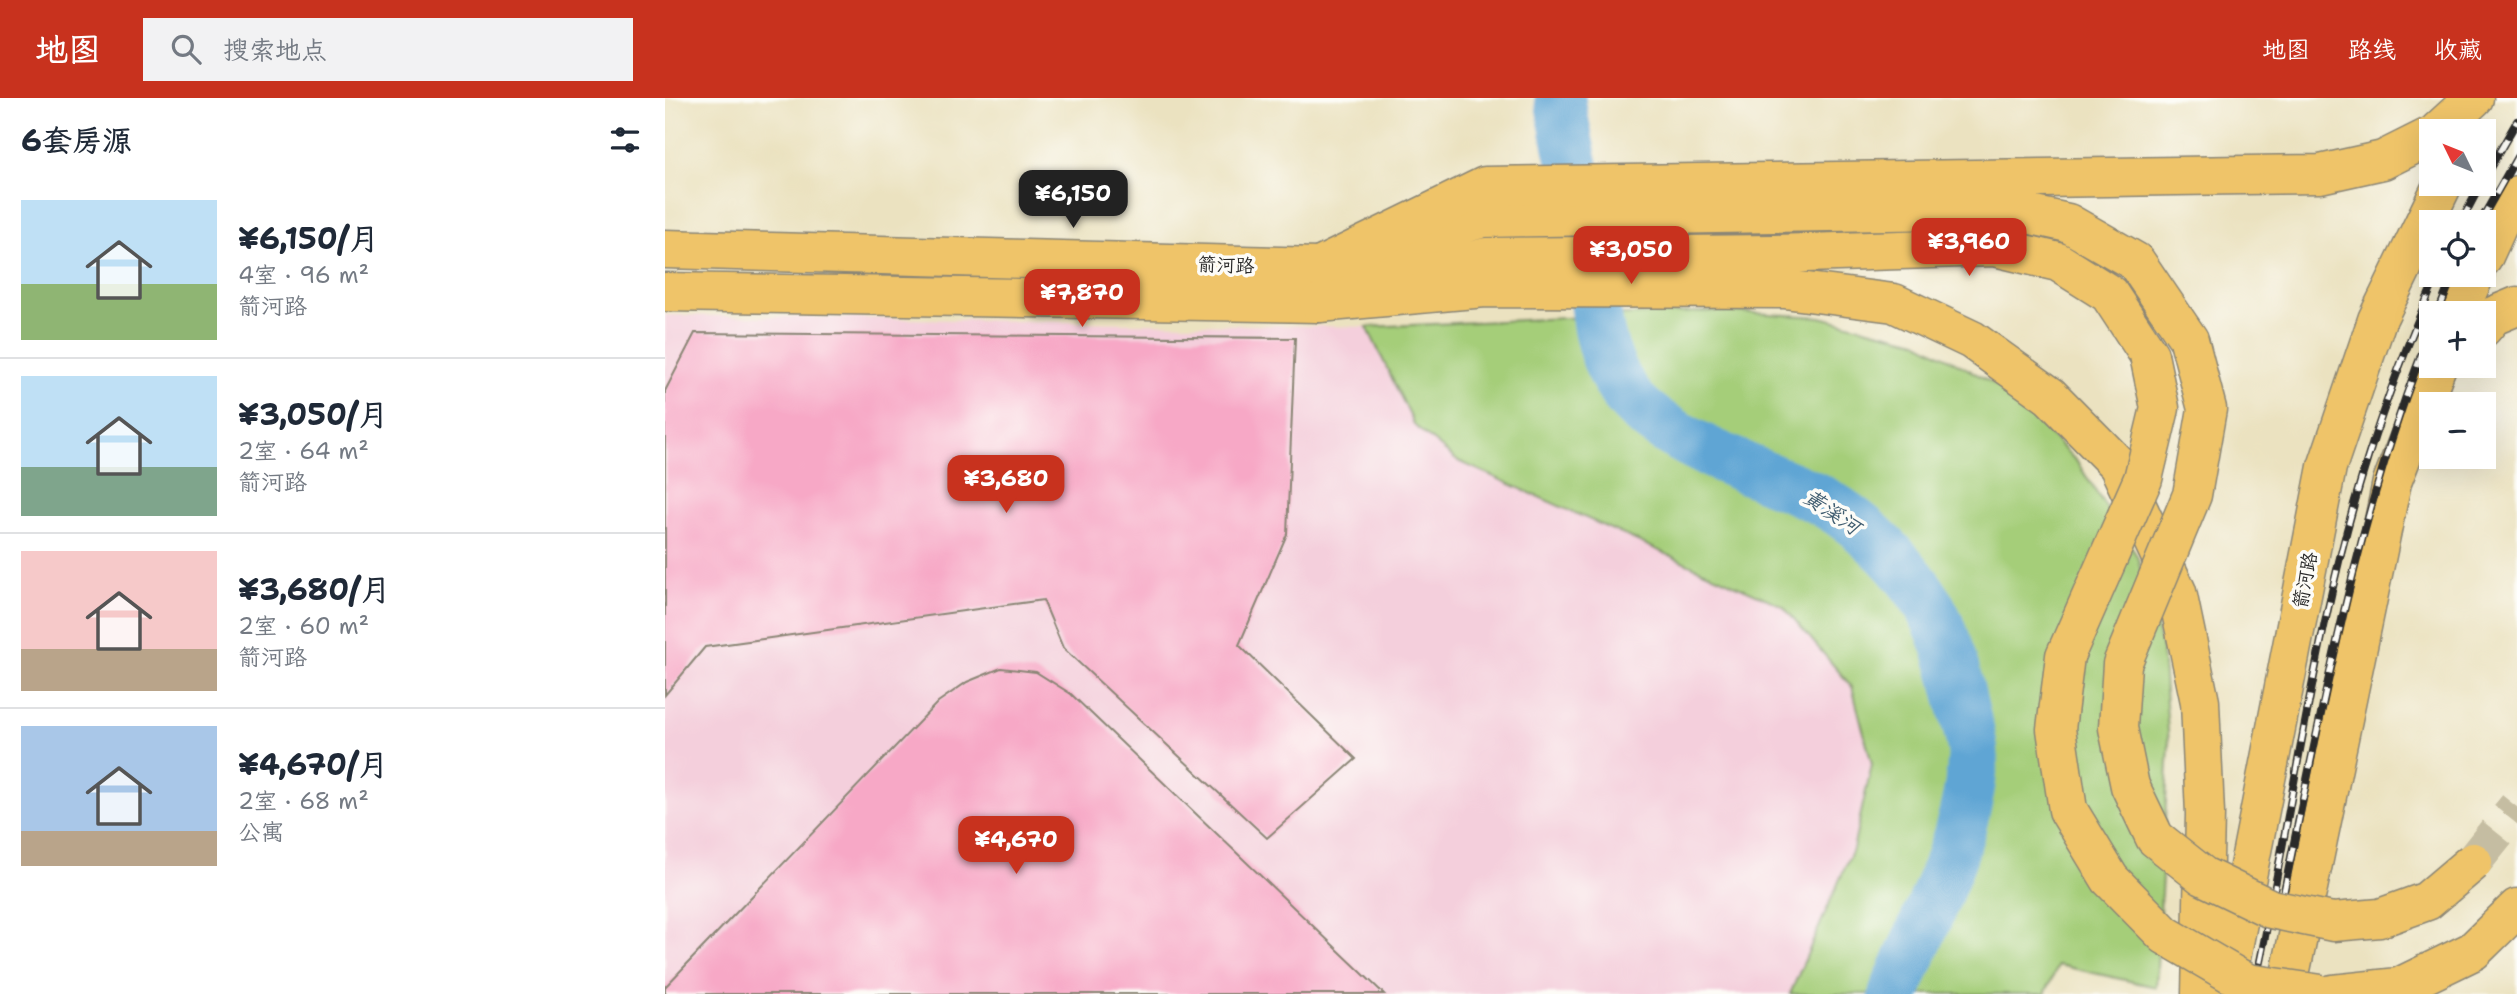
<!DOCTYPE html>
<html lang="zh">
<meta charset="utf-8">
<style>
:root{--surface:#fff;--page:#f2f2f3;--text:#1f2937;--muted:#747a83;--line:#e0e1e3;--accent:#c8321e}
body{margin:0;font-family:"Shantell Sans","LXGW WenKai TC",sans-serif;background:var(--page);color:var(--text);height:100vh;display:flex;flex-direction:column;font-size:26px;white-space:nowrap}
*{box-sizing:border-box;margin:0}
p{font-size:23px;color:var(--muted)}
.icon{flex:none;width:38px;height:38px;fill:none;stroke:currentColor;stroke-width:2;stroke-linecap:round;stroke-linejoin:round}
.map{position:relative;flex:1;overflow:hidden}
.sheet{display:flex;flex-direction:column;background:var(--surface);width:665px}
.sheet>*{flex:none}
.needle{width:46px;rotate:313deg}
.fabs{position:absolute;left:1754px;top:21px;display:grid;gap:14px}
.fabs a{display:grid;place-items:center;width:77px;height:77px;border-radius:0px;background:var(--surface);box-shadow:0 7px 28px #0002;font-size:35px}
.price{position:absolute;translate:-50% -60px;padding:0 16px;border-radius:14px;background:var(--accent);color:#fff;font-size:23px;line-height:46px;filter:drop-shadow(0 2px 4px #0008)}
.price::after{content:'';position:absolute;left:50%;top:42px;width:21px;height:16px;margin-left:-10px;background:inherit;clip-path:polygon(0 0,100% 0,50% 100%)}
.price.selected{background:#222;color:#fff}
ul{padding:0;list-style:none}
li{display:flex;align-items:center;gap:21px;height:175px;padding:0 21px}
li+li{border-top:2px solid var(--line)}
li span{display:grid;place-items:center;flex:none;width:196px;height:140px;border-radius:0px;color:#555}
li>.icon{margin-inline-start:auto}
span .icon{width:84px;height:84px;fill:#fffc;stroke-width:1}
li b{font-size:30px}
h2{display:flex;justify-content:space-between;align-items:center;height:84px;padding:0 21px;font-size:30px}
header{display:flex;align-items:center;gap:42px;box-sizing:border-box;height:98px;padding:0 35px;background:var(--accent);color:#fff}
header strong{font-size:33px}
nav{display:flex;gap:38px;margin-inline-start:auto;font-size:24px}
.search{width:490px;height:63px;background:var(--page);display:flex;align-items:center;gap:18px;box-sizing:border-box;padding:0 24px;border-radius:0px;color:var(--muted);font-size:26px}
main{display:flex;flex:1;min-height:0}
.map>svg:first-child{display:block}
.built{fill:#f4cfdc}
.green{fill:#a5ce79;stroke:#687c52;stroke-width:2}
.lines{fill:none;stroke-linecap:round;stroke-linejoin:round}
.river{stroke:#5ea5d4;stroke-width:51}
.building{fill:#f7a8c6}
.major-tunnel{stroke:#c5bda2;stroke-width:38;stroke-dasharray:38 19;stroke-linecap:butt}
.major-casing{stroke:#8b8676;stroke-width:41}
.highway-casing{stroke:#8b8676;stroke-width:41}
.major{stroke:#efc469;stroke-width:38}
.highway{stroke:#efc469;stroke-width:38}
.rail-casing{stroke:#2b2b2b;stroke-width:8}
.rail{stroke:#fdfcf7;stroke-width:5;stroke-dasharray:16;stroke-linecap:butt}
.major-bridge-casing{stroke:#8b8676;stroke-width:41;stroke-linecap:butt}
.major-bridge{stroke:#efc469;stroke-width:38}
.labels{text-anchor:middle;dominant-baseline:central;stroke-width:7;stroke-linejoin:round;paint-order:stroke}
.street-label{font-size:19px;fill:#2b2b2b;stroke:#fdfcf7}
.water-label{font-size:21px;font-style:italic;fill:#3f5c6f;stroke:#fdfcf7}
</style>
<header>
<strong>地图</strong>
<div class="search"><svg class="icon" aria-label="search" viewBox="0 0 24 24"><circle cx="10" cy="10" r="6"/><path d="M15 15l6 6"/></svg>搜索地点</div>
<nav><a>地图</a><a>路线</a><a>收藏</a></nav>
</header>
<main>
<section class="sheet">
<h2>6套房源<svg class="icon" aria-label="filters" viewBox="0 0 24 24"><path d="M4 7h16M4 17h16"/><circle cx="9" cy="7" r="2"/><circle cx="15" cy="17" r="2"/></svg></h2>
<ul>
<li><span style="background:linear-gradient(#bfe0f5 60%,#8fb573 0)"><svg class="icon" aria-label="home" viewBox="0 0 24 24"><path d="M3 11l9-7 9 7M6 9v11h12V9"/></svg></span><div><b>¥6,150/月</b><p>4室 · 96 m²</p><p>箭河路</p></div></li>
<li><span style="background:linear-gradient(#bfe0f5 65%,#7fa58c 0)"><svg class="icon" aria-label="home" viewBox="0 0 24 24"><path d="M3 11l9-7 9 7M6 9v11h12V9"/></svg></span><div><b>¥3,050/月</b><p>2室 · 64 m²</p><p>箭河路</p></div></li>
<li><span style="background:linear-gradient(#f6c9c9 70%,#b9a48a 0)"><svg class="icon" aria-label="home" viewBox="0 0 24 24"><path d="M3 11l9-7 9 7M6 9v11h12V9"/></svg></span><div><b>¥3,680/月</b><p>2室 · 60 m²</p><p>箭河路</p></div></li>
<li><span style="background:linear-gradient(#a9c7e8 75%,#b9a48a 0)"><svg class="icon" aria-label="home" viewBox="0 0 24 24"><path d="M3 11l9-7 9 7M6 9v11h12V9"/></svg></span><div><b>¥4,670/月</b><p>2室 · 68 m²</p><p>公寓</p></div></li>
</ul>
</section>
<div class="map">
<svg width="1852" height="896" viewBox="0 0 1852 896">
<rect width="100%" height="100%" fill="#fdfcf7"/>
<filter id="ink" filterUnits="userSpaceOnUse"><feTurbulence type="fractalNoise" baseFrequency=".0143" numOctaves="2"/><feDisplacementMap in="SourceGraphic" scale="14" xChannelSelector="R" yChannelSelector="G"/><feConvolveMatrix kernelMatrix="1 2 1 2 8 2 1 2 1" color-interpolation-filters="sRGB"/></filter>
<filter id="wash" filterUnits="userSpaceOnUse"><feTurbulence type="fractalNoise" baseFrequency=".00686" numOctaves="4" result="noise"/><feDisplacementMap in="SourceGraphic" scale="28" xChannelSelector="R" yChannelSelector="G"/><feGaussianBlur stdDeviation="1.57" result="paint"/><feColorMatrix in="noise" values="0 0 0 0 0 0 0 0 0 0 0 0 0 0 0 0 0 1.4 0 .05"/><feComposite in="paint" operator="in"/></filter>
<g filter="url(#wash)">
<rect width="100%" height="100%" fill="#ebe2c0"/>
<!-- built -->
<path class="built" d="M0,217L702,229L750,328L791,362L1118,508L1187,589L1207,666L1188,751L1125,896H0Z"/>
<!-- green -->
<path class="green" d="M1054,213L1155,219L1252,243L1342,293L1412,364L1472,458L1497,551L1504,647L1491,889L1393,867L1380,896H1125L1188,751L1207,666L1187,589L1118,508L791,362L750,328L702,229Z"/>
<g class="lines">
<!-- river -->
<path class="river" d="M895,0C901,46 915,89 922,134C932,193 924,239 958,292C988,339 1093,374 1143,396C1187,415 1230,457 1257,496C1279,528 1290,572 1298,609C1301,624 1308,643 1308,658C1304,740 1260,821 1229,896"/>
</g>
<g id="blocks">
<!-- building -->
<path class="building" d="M30,235L630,240L622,436L574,547L691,661L602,740L398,550L378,502L40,549L0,597V293Z
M336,570L371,574L406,596L719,896H0V889L273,604L302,584Z"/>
</g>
</g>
<g filter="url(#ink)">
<use href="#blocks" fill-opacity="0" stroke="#8b8676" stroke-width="2"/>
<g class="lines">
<!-- major-tunnel -->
<path class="major-tunnel" d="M1808,764L1852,709"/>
<defs>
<path id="major" d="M0,151L654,169L818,120L1339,111L1403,125L1471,164L1524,242
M0,194L654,205L821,159L1110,156L1330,149L1393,164L1444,196L1484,257
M1818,230L1828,218L1852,208
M1668,896L1734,889L1808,853L1852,810"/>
<path id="highway" d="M1773,33L1809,0
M1818,160L1834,125L1852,97
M654,169L820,88L1655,76L1718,62L1766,38
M654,205L820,190L1119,191L1229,205L1307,242L1385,298L1453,367L1512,494L1535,604L1540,716L1536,896
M1793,215L1810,177
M1559,896L1662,369L1712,222L1778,86
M1621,896L1727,384L1772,268"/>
</defs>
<!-- major casing -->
<use href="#major" class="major-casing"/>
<!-- highway casing -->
<use href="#highway" class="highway-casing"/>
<!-- major -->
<use href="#major" class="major"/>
<!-- highway -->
<use href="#highway" class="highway"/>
<defs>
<path id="rail" d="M1818,82L1852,23
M1796,124L1816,86
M1815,124L1852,59
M1773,215L1788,177
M1612,827C1654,628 1689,422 1766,232
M1588,896C1628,717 1648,531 1704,356C1723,295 1747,235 1772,177"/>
</defs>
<!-- rail casing -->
<use href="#rail" class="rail-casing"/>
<!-- rail -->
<use href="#rail" class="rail"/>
<defs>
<path id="major-bridge" d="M1524,242L1542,311L1527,397L1457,566L1453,630L1465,688L1490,740L1538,778L1606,811L1668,824L1715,820L1762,803L1808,764
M1484,257L1495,310L1478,381L1400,558L1391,631L1403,712L1445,781L1500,837L1582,885L1656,896"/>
</defs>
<!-- major-bridge casing -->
<use href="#major-bridge" class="major-bridge-casing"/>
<!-- major-bridge -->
<use href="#major-bridge" class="major-bridge"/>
</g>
</g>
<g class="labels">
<!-- street labels -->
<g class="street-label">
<text transform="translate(561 167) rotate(2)">箭河路</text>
<text transform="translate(1640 482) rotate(-79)">箭河路</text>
</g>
<!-- water labels -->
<g class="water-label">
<text transform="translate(1167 414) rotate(34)">黄溪河</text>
</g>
</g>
</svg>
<div class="fabs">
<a><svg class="needle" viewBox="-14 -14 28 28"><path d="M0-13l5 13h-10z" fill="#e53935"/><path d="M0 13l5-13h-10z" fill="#747a83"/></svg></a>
<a><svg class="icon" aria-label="locate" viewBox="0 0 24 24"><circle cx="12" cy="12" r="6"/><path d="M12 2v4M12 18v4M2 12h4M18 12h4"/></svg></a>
<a>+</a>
<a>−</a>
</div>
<b class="price selected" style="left:408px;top:132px">¥6,150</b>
<b class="price" style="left:1304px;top:180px">¥3,960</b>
<b class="price" style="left:966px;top:188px">¥3,050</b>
<b class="price" style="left:417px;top:231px">¥7,870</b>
<b class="price" style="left:341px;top:417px">¥3,680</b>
<b class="price" style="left:351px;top:778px">¥4,670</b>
</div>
</main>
